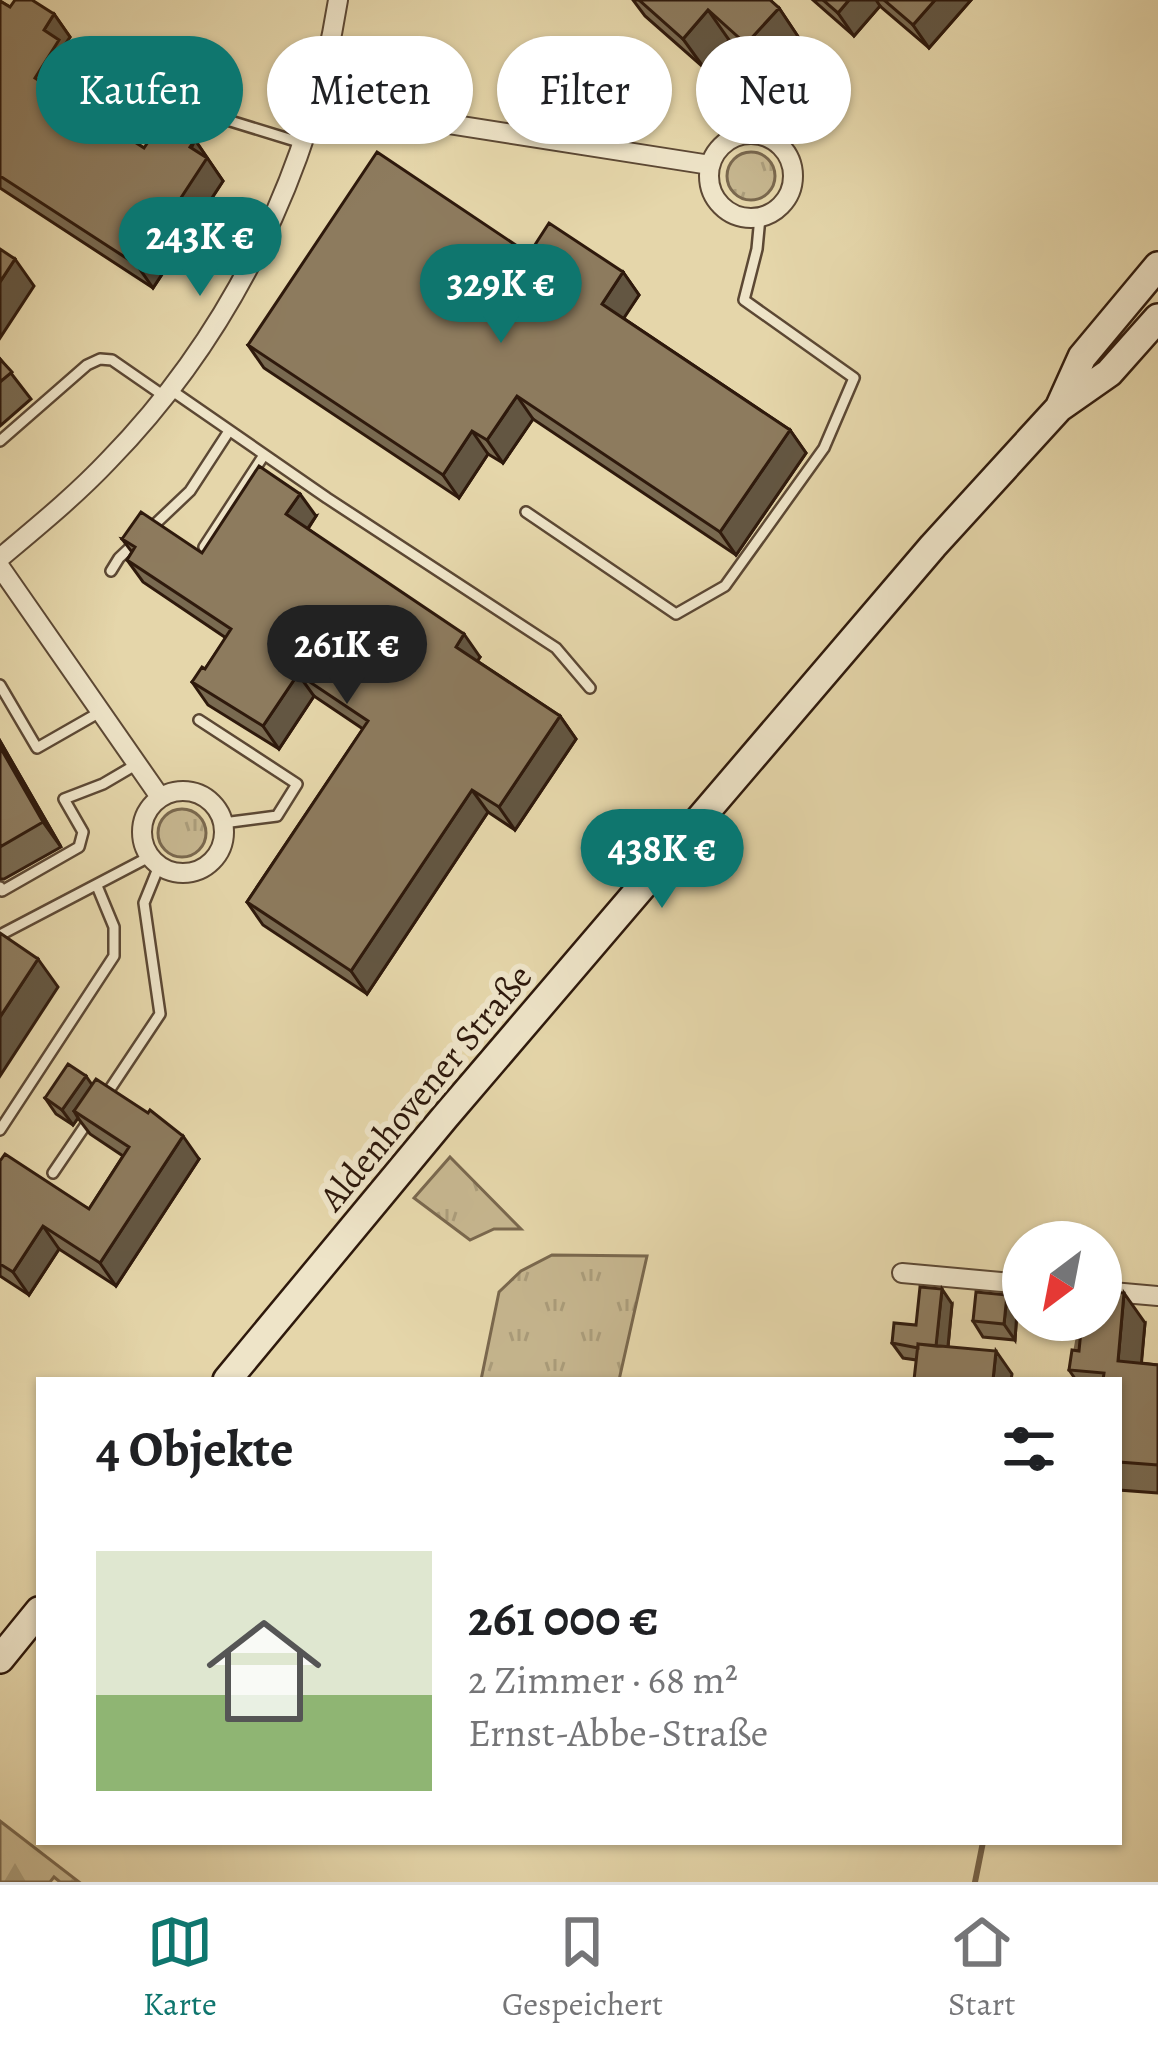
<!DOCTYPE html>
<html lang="de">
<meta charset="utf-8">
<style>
:root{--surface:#fff;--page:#f6f6f6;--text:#202124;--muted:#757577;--line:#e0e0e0;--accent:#0f766e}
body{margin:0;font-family:Alegreya,serif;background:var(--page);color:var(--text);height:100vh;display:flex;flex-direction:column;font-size:45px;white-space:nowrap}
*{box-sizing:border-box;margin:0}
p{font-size:39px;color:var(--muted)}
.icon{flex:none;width:66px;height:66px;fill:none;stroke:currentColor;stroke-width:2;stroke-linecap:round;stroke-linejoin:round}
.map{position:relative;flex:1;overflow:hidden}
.details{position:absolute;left:36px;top:1377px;width:1086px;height:468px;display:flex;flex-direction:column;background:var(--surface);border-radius:0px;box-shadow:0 3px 9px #0004}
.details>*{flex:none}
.top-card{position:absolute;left:36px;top:36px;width:1086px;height:108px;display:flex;gap:24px}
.needle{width:78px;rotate:212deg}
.buttons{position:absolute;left:1002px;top:1221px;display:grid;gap:24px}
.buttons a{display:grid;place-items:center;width:120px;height:120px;border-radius:50%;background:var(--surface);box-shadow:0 3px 9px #0004;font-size:60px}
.price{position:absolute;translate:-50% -102px;padding:0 27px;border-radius:42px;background:var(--accent);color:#fff;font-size:39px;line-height:78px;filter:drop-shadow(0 3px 6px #0008)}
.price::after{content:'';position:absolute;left:50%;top:72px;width:36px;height:27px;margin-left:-18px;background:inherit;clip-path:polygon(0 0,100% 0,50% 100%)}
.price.selected{background:#222;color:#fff}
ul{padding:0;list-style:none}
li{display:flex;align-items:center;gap:36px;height:300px;padding:0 60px}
li span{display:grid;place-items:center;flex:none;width:336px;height:240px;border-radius:0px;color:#555}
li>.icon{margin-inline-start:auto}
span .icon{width:144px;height:144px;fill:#fffc;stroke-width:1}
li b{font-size:51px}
h2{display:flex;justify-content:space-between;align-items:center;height:144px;padding:0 60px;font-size:51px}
.chip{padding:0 42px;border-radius:54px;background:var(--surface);box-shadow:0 3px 9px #0004;font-size:42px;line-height:108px}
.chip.selected{background:var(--accent);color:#fff}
.tabs{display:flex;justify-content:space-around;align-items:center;height:168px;border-top:3px solid var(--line);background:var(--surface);font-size:33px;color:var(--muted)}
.tabs a{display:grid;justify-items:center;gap:6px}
.tabs .selected{color:var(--accent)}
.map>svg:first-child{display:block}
.grass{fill:url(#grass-tufts);stroke:#7a684e;stroke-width:3}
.forest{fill:url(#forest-firs);stroke:#7a684e;stroke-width:3}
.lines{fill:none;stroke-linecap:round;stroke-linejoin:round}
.stream{stroke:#77644a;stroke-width:6}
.service-casing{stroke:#5c4834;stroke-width:14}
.minor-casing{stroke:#5c4834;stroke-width:22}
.secondary-casing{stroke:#2e190c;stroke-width:32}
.service{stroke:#eee4c8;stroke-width:9}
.minor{stroke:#eee4c8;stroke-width:18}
.secondary{stroke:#eee4c8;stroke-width:27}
.wall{fill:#796a51;stroke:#2e190c;stroke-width:3}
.shaded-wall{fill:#635642;stroke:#2e190c;stroke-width:3}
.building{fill:#8d7b5e;stroke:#2e190c;stroke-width:3}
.labels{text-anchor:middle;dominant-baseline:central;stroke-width:12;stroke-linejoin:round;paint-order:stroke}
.street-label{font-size:36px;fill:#2e190c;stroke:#eee4c8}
</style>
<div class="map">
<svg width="1158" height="1882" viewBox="0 0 1158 1882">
<defs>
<pattern id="grass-tufts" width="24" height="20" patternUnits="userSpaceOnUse" patternTransform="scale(3)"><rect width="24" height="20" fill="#c6b68f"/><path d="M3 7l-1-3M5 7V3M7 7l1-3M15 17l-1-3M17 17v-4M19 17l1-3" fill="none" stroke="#aa9c7a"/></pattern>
<pattern id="forest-firs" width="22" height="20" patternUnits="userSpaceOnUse" patternTransform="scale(3)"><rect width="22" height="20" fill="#c6b68f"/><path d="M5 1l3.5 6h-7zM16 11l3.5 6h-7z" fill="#aa9c7a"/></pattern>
</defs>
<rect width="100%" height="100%" fill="#e5d6aa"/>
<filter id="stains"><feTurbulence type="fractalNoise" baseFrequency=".00167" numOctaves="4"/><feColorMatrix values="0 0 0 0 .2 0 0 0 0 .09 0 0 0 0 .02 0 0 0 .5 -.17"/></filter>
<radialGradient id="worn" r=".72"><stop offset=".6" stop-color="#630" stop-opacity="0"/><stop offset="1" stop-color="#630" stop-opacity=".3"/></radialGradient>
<!-- grass -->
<path class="grass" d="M727 176a24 24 0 1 1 48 0a24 24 0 1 1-48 0Z
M158 833a24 24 0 1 1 48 0a24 24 0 1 1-48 0Z
M450,1157L521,1229H494L470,1240L414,1198Z
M552,1255L647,1256L619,1380H481L499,1292L521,1271Z"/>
<!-- forest -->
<path class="forest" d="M0,1821L79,1882H60L54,1877L50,1882H0Z"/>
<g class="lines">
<!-- stream -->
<path class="stream" d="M1075,1358L1082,1320
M975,1882L983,1842"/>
<defs>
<path id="service" d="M123,88L302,143
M171,390L327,498L556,648L590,688
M0,441L87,365L100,359L112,360L164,396
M526,512L676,614L725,586L824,448L854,378L744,300L757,249L760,217
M150,529L190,491L229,431
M204,547L264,455
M111,571L119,558L138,540
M0,685L37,748L100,712
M199,720L297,784L277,816L223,823
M0,887L2,891L79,847L83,832L64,799L103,784L137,764
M0,935L149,857
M104,1098L160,1014L144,903L159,866
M0,1130L114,956V927L97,886
M53,1173L91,1117"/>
<path id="minor" d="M315,103L710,165
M709 176a42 42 0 1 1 84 0a42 42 0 1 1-84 0Z
M0,558C38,526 75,496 109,460C230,336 311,171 338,0
M0,567L160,797
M142 832a41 41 0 1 1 82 0a41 41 0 1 1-82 0Z
M902,1273L1023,1284
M1101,1291L1158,1296"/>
<path id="secondary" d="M1059,408L1082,357L1158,266
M227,1380L445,1117L933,546L1059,408L1109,373L1158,318
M0,1659L39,1611"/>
</defs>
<!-- service casing -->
<use href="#service" class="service-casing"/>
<!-- minor casing -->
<use href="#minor" class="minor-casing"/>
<!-- secondary casing -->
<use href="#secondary" class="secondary-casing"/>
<!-- service -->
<use href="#service" class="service"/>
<!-- minor -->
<use href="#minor" class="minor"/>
<!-- secondary -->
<use href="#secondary" class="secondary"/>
</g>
<!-- wall -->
<path class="wall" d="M633,0H770L779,8L799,38L767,74L729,40L704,68L645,16Z
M813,0H971L929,48L880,6L854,36Z
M0,1L10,7L54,14L70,37L64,46L75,63L57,92L144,148L174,137L195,140L223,181L153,288L0,188Z
M529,254L623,272L639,295L623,318L790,430L806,453L736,555L533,419L503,463L488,454L459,498L264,368L248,345Z
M0,359L31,399L0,426Z
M316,516L308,529L480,657L477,661L560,716L576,739L515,830L488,812L367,994L263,925L247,902L363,729L314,696L279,749L208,705L192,682L205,669L226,638L143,582L127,560L132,552L122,539L202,553Z
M0,741L61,847L4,879H0Z
M92,1085L199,1159L116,1286L59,1249L29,1295L0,1276V1161L89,1209L123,1156L90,1134L78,1118L73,1125L56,1114L45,1098Z
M952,1304L948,1347L1012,1374L903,1358L892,1343L916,1325Z
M1017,1311L1015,1340L983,1337L973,1321Z
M1145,1323L1141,1363L1158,1365V1493L1119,1490V1380H1076L1069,1370L1079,1351Z"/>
<!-- shaded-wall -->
<path class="shaded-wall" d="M849,0H876L880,6L854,36L838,13Z
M935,0H971L929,48L913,25Z
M779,8L799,38L767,74L746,44Z
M708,10L729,40L704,68L683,39Z
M54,14L70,37L64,46L75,63L51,101L35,78L44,30Z
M195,140L223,181L153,288L137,265Z
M15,259L34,286L0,338V282Z
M623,272L639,295L618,327L602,304Z
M517,396L533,419L503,463L487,440Z
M790,430L806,453L736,555L720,532Z
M472,431L488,454L459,498L443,475Z
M300,494L316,516L302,537L286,514Z
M464,634L480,657L472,670L456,647Z
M298,674L314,696L279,749L263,726Z
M560,716L576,739L515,830L499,807Z
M0,741L61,847L43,822L0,747Z
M472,790L488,812L367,994L351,971Z
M38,959L58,987L0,1076V1017Z
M86,1076L97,1092L74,1111L78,1118L73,1125L62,1110Z
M183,1136L199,1159L116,1286L100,1263Z
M43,1226L59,1249L29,1295L13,1272Z
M942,1289L952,1304L946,1367L935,1351Z
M1124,1293L1145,1323L1139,1391L1118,1361Z
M1007,1295L1017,1311L1015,1340L1004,1324Z
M996,1351L1012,1374L1011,1380H993Z"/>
<!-- building -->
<path class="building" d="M15,0H32L54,14L44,30L59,40L35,78L144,148L158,127L174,137L179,130L195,140L190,147L207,158L137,265L0,176V1L10,7Z
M639,0H770L779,8L746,44L708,10L683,39Z
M823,0H849L838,13Z
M884,0H935L913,25Z
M377,152L529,254L549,223L623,272L602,304L790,430L720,532L517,396L487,440L472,431L443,475L248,345Z
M0,249L15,259L0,282Z
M0,359L12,372L0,382Z
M259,466L300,494L286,514L464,634L456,647L560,716L499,807L472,790L351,971L247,902L368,721L298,674L263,726L192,682L202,667L205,669L231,629L127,560L135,547L122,539L141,512L202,553Z
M0,747L43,822L0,847Z
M0,933L38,959L0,1017Z
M68,1064L86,1076L62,1110L45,1098Z
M96,1079L148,1113L150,1110L183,1136L100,1263L43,1226L13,1272L0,1264V1161L5,1154L89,1209L129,1147L74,1111Z
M920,1287L942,1289L936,1346L918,1344V1348L892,1343L894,1323L916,1325Z
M1101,1291L1124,1293L1118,1361L1158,1365V1465L1119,1462V1380H1103L1104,1373L1069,1370L1072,1350L1079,1351L1082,1320H1101Z
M976,1292L1007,1295L1004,1324L973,1321Z
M918,1344L996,1351L993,1380H914Z"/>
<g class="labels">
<!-- street labels -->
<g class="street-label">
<text transform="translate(425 1087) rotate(-50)">Aldenhovener Straße</text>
</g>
</g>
<rect width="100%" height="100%" filter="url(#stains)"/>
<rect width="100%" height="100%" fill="url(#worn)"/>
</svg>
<div class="buttons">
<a><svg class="needle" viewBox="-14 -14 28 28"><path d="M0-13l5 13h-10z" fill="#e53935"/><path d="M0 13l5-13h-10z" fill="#757577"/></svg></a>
</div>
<b class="price" style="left:200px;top:299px">243K €</b>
<b class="price" style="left:501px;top:346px">329K €</b>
<b class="price selected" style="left:347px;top:707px">261K €</b>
<b class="price" style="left:662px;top:911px">438K €</b>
<div class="top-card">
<a class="chip selected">Kaufen</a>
<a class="chip">Mieten</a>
<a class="chip">Filter</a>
<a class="chip">Neu</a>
</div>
<section class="details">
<h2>4 Objekte<svg class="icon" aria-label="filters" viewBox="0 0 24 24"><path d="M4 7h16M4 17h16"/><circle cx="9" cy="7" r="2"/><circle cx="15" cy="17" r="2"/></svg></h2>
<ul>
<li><span style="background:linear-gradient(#dfe7d0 60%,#8fb573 0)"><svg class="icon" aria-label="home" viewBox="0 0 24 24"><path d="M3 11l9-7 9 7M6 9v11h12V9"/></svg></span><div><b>261 000 €</b><p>2 Zimmer · 68 m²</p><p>Ernst-Abbe-Straße</p></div></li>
</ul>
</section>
</div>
<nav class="tabs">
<a class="selected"><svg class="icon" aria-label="map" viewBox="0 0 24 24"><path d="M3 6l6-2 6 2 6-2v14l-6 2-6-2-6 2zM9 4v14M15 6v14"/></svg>Karte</a>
<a><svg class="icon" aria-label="saved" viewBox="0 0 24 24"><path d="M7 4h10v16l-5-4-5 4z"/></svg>Gespeichert</a>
<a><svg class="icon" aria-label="home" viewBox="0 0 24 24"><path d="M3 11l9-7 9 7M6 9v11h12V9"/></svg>Start</a>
</nav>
